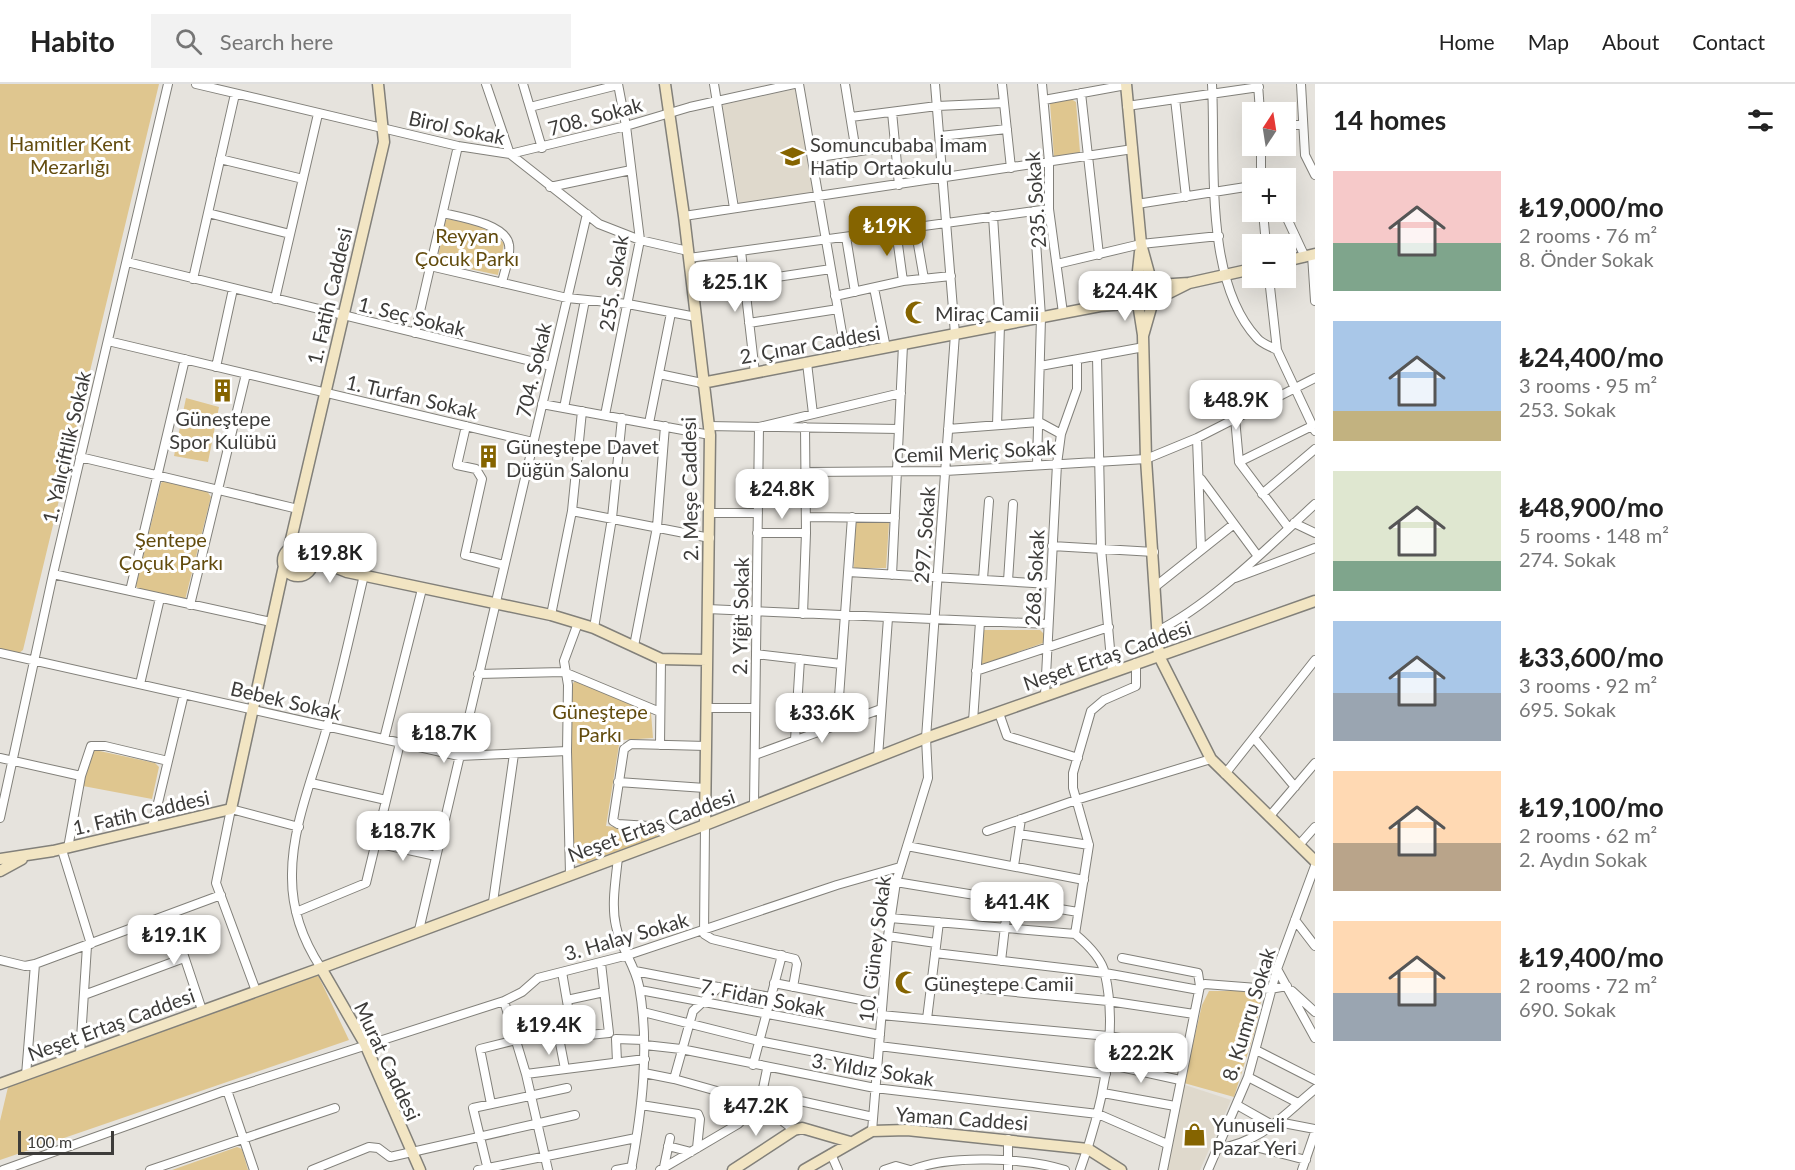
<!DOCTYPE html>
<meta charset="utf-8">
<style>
:root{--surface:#fff;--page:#f2f2f2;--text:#222;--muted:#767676;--line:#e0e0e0;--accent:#856400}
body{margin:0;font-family:Lato,sans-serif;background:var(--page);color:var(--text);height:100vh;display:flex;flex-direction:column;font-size:22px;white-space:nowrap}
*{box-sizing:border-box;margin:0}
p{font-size:20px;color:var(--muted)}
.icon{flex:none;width:33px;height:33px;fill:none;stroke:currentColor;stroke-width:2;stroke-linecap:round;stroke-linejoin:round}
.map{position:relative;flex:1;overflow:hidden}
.panel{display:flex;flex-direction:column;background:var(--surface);width:480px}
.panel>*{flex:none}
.needle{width:39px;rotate:12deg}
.fabs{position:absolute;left:1242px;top:18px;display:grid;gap:12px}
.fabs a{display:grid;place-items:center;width:54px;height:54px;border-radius:0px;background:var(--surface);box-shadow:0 6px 24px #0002;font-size:30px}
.scale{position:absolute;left:18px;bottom:15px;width:96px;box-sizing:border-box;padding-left:6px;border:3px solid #3d3c3a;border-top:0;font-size:16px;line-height:21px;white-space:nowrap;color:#3d3c3a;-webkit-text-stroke:4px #fff;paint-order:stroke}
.price{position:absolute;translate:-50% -51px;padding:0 14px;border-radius:12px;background:#fff;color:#222;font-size:20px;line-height:39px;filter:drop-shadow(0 2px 3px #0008)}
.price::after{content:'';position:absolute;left:50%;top:36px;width:18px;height:14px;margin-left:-9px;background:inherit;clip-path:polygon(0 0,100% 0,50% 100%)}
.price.selected{background:var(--accent);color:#fff}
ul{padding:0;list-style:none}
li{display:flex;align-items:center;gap:18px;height:150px;padding:0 18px}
li span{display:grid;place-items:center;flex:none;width:168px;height:120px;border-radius:0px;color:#555}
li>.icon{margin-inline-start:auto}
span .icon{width:72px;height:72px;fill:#fffc;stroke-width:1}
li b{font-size:26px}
h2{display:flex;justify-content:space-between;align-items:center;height:72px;padding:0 18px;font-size:26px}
header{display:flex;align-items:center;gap:36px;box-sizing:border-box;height:84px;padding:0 30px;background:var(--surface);border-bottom:2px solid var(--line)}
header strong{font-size:28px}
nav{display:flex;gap:33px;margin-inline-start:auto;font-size:21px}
.search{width:420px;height:54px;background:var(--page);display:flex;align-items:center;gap:15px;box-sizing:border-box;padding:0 21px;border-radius:0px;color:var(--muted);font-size:22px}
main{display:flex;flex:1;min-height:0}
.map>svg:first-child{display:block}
.built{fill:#dfd9cc}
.green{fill:#dfc68f}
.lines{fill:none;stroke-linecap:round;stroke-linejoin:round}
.street-casing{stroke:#82807a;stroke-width:10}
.secondary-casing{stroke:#82807a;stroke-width:13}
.street{stroke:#fff;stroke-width:8}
.secondary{stroke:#f2e5c3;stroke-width:10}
.labels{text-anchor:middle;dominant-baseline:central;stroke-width:6;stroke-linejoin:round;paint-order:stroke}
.street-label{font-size:20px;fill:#3d3c3a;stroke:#fff}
.park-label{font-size:20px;fill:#624b0d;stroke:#fff}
.poi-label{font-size:20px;fill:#3d3c3a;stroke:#fff;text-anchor:start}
</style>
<header>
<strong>Habito</strong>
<div class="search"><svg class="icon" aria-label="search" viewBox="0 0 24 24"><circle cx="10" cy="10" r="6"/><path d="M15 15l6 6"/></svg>Search here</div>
<nav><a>Home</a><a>Map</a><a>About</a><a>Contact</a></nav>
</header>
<main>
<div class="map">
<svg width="1315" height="1086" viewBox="0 0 1315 1086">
<rect width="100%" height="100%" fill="#e6e3dd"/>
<!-- built -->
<path class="built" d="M795,5L815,110L739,120L722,21Z
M1182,1000L1231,1016L1200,1086H1166Z"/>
<!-- green -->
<path class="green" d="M0,0H159L23,566L19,569L0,565Z
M1071,15L1076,18L1080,68L1079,71L1054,73L1050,19Z
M448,135L481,142L504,159L498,191L437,178L445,136Z
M186,314L219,323L208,378L174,372Z
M164,397L207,407L211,413L185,516L138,505L136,502L161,399Z
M857,438L889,439L886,484H854L855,440Z
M980,546H1040L1044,550L1043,559L982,581L978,579Z
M574,598H579L651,629L653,654L623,656L619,661L606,742L660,748L656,753L581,780L574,778L571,770L572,601Z
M95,666L155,679L159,683L152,715L83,702L88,672Z
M317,889L349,956L0,1076V1037L8,1003Z
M1209,907H1254L1262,912L1256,943L1234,1013L1184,999L1202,921Z
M237,1063L242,1065L248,1086H172Z"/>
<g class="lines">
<defs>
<path id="street" d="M196,0L458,62L510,70L599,140L640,156L688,167
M486,0L510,70L626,42L690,23L794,0
M523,0L542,64
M714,0L734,124
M799,0L846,272
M845,0L856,68
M1002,0L1011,84
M1042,0L1049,78V125L1063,229
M1212,0C1216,75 1203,196 1257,254C1262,260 1270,262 1277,266
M1258,0L1260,28
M1301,0L1305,71L1315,91
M1081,9L1099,171
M1175,15L1186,113
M1044,16L1126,1
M1127,22L1259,3
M530,23L618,1
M892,28L899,101
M851,33L937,22L1004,19
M1286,41H1303
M940,52L1007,45
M1261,62V94
M812,74L895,62
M220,75L303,95
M550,103L631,86
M1137,120L1252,102
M1034,127L1041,233L1037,381
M1263,128L1266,160
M1284,128L1305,173
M208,129L290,150
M443,129C460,133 506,140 509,161C511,172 504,188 502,199
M684,132L1133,65
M993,132L1000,240L997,341
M915,143L924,195
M896,146L903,197
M846,153L855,208
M741,167L755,289
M1312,171L1315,217
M689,174L1049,125
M127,178L551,282
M1057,180L1141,160L1219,152
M430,182L567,214L628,220L696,233
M1269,194L1277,266L1315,347
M193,195L235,10
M744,198L831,185
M874,204L886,264
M835,212L903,197L951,192
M275,215L318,30
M749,239L838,225
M415,249L458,62
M108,257L533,358
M1097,273L1101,464L1112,587
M807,279L813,330
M1040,282L1144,263
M216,283L233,205
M659,290L702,299
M542,320L710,351
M564,324L585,216
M605,331L640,156L626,42L618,0
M1235,334L1239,378L1288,443
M649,339L671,229
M466,342L457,381L476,385L482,395L465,471L504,481
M708,342L899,345
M948,345L1039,338L1061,350
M1197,354L1201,465
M80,373L298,425
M1239,378L1312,342
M805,388L945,387L1146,375L1197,354L1315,294
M1201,395L1257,471
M1262,410L1315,365
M572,427L710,454
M710,429H758
M806,433L895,434
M1294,439L1315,449
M757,449H806
M1052,462L1154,468
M848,488L1050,500
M53,490L271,538
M892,491L903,261
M1235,494L1315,464
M983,495L989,417
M1008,497L1013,420
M1156,502L1234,440
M130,507L185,275
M190,521L246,290
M707,525L1048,540
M803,530L806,449L805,343
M551,531L572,427L582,327
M594,544L612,434L622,334
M1156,548C1213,519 1268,463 1315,420
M634,562L657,443L665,342
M0,569L459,672L567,667
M756,570L841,580
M976,587L1109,543
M478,590L564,588L660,628
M140,600L160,514
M1045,611L1057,380L1061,350L1077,305V276
M707,624H755
M999,629L1007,652L1078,674
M973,637L980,538
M837,641L852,433
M1254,654L1295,703
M384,655L422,505
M795,656L800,575
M660,661L661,575
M755,671L881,625
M878,673L888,534
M0,674L81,692
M1225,690L1315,576
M618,698L705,704
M311,699L386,716
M754,721L759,343L901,309
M1269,733L1315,679
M0,734L53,490L168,0
M705,741L704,850L712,855L795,875L797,880L793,903
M152,744L184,610
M987,747L1076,716L1211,675
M1019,750L1089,761
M674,751L665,743L618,740L613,737L624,665L631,660L706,662
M376,759L436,772
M1299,761L1315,743
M907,762L1084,796
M68,764L81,692L91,662H105L168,677
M62,766L91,860
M618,773C616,795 611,820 616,842C620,863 635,881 639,902C650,963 642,1026 631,1086
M1014,782L1021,735
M570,790L567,667L568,601L564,577L578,539
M896,798L1078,828
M493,818L514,670
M296,828L366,799L400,659
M170,830L202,926
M890,834L1075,850
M1295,836L1315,862
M419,846L587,130
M888,852L936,859
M935,869L1105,889L1199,906
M1122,874L1198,889L1200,902L1163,1086
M0,876L25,882L35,880L221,811
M1001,877L1008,817
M321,884C304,858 292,826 292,794C291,743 314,691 327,643C341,593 352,542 364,491
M1277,885L1315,954
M635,887L770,913
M562,888L573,952
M774,899L882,920
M932,900L1108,917L1194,930
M1200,902L1205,900L1270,905L1287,902
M640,906L880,951
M256,907L216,799L231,725L299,743
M1292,907L1315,928
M84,911L184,874
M567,916L604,908
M504,917L526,990L548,1086
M643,928L759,957L877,980
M881,931L1108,952L1186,965
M927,935L939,838
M645,961L681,965L875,1004L1098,1030L1167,1060
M879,962L1106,990
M1256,966L1315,996
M80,970L87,862
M617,978L616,955L644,956
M1107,980L1180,996
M753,981L782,871
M565,985L559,954L609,949L601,879
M644,989L674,995L760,1019L794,1046
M526,990L645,975
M26,991L35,880
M1248,993L1298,1019
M674,995L693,927L719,903
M227,1006L254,1086
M1103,1009L1175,1022
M760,1019L767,985
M491,1020L480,965L516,956
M641,1021L698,1030L700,1035L697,1064
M1237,1021L1274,1042
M1278,1038L1315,1045
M872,1047L888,852L896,798L928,694L926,654L955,250L935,0
M1008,1055V1086
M1244,1060L1306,1076
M668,1062L691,1068
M1218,1065C1264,1056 1280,1034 1315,1005
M831,1070L838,1086
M664,1083L670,1054
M3,1086L227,1006L504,917L522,908L538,894L628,871L837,801L900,783
M150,1086L335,1024
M312,1086L369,1063L378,1064L390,1073L575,1031
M478,1086L636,1054
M488,1086L473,1024L567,1004
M616,1086L632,1083
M660,1086L738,1040L765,1015L782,1013L873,1033
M884,1086L896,1082L910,1086
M912,1086C949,1070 1027,1074 1065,1086
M1080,1086C1101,1029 1119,951 1105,890C1102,874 1087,860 1075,850L1089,761L1073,704V689L1091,627L1104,616L1136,602V579
M1208,1086L1248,993L1277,885L1315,782
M1302,1086L1315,1048"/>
<path id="secondary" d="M665,0L684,132L710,351L705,741
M1126,0L1141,160L1155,211L1148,221L1137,216L1135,208L1142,202L1189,199L1252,185
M1286,177L1315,170
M1189,199L1153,217L1143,252L1146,375L1159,572L1211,675L1315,777
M1112,218L1136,206L1140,168
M702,299L1100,222L1138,219L1143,251
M283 477a15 15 0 1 1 30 0a15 15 0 1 1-30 0Z
M289,464L384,58L378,0
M312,474L347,488L551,531L594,544L661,575L707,576
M0,775L53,767L231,725L284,482
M0,787L22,775
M321,884L365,960L420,1086
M0,1000L321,884L705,741L926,654L1315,517
M733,1086L794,1046L802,1044L850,1058
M804,1086L872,1047L907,1046L1088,1065L1121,1086"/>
</defs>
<!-- street casing -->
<use href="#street" class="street-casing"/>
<!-- secondary casing -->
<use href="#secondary" class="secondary-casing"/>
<!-- street -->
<use href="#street" class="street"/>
<!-- secondary -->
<use href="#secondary" class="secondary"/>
</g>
<!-- icons -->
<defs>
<symbol id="school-bare" viewBox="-9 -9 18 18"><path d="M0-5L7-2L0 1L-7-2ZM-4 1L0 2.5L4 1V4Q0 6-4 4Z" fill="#856400" stroke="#fff" stroke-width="2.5" paint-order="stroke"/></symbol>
<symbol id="mosque-bare" viewBox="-9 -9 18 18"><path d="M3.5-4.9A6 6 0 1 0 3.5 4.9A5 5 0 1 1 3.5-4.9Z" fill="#856400" stroke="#fff" stroke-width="2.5" paint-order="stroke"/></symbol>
<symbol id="building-bare" viewBox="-9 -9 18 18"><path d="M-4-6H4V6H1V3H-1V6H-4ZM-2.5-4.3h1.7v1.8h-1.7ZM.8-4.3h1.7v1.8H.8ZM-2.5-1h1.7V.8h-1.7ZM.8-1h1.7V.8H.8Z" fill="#856400" stroke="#fff" stroke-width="2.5" paint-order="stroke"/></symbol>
<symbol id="shop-bare" viewBox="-9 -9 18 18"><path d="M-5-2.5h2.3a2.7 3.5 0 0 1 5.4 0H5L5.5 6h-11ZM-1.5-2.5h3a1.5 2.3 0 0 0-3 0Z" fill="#856400" stroke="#fff" stroke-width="2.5" paint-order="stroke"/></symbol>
</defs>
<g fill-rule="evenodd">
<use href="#school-bare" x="776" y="56" width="33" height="33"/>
<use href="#mosque-bare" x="900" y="212" width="33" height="33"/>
<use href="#building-bare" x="206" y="290" width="33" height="33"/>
<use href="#building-bare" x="472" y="356" width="33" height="33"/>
<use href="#mosque-bare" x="890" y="882" width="33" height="33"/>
<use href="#shop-bare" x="1178" y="1034" width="33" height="33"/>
</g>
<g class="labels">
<!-- street labels -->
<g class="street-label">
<text transform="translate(595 32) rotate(-15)">708. Sokak</text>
<text transform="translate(457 43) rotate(12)">Birol Sokak</text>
<text transform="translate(1035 116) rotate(-94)">235. Sokak</text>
<text transform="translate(613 199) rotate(-81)">255. Sokak</text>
<text transform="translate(329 212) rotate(-77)">1. Fatih Caddesi</text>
<text transform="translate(412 232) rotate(14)">1. Seç Sokak</text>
<text transform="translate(810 260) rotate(-10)">2. Çınar Caddesi</text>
<text transform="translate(533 286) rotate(-77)">704. Sokak</text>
<text transform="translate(412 312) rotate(13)">1. Turfan Sokak</text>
<text transform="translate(66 363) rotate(-77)">1. Yalıçiftlik Sokak</text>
<text transform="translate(975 367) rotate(-3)">Cemil Meriç Sokak</text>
<text transform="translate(689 405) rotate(-91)">2. Meşe Caddesi</text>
<text transform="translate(924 451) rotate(-86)">297. Sokak</text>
<text transform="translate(1034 494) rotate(-87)">268. Sokak</text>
<text transform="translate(740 532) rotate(-89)">2. Yiğit Sokak</text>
<text transform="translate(1107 571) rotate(-19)">Neşet Ertaş Caddesi</text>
<text transform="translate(286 616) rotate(13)">Bebek Sokak</text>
<text transform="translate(141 728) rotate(-13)">1. Fatih Caddesi</text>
<text transform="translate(651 741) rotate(-20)">Neşet Ertaş Caddesi</text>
<text transform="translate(626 852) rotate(-16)">3. Halay Sokak</text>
<text transform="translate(874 865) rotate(-83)">10. Güney Sokak</text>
<text transform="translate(763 913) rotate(11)">7. Fidan Sokak</text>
<text transform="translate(1248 930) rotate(-73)">8. Kumru Sokak</text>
<text transform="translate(111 940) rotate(-20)">Neşet Ertaş Caddesi</text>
<text transform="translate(388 977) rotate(65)">Murat Caddesi</text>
<text transform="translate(873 985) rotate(9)">3. Yıldız Sokak</text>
<text transform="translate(962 1034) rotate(4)">Yaman Caddesi</text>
</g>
<!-- park labels -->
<g class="park-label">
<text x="70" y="59">Hamitler Kent<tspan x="70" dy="23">Mezarlığı</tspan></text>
<text x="467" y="151">Reyyan<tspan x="467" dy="23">Çocuk Parkı</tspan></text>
<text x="171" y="455">Şentepe<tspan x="171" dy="23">Çoçuk Parkı</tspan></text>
<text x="600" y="627">Güneştepe<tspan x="600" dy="23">Parkı</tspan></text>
</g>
<!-- poi labels -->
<g class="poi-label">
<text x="810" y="60">Somuncubaba İmam<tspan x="810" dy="23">Hatip Ortaokulu</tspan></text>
<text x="935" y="229">Miraç Camii</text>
<text x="223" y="334" text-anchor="middle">Güneştepe<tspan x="223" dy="23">Spor Kulübü</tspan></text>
<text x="506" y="362">Güneştepe Davet<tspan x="506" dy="23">Düğün Salonu</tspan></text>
<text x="924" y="899">Güneştepe Camii</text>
<text x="1212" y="1040">Yunuseli<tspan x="1212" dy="23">Pazar Yeri</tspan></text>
</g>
</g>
</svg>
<div class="fabs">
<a><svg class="needle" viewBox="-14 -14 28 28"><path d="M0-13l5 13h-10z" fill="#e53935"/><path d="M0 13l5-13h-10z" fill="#767676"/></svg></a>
<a>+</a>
<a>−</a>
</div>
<div class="scale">100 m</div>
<b class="price selected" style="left:887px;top:173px">₺19K</b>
<b class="price" style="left:735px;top:229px">₺25.1K</b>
<b class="price" style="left:1125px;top:238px">₺24.4K</b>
<b class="price" style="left:1236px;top:347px">₺48.9K</b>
<b class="price" style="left:782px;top:436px">₺24.8K</b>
<b class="price" style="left:330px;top:500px">₺19.8K</b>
<b class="price" style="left:822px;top:660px">₺33.6K</b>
<b class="price" style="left:444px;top:680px">₺18.7K</b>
<b class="price" style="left:403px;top:778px">₺18.7K</b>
<b class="price" style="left:1017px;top:849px">₺41.4K</b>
<b class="price" style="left:174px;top:882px">₺19.1K</b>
<b class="price" style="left:549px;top:972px">₺19.4K</b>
<b class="price" style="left:1141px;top:1000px">₺22.2K</b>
<b class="price" style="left:756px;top:1053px">₺47.2K</b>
</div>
<section class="panel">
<h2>14 homes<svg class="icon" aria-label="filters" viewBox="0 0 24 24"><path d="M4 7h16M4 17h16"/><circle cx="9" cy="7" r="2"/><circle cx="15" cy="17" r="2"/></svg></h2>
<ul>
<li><span style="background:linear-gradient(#f6c9c9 60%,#7fa58c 0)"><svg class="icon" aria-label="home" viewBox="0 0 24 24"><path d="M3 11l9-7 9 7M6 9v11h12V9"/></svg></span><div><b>₺19,000/mo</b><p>2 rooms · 76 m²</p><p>8. Önder Sokak</p></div></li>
<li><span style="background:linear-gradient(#a9c7e8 75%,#c2b280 0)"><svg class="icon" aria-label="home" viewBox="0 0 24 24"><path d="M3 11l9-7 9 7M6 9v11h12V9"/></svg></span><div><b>₺24,400/mo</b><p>3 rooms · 95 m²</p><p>253. Sokak</p></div></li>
<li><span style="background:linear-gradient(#dfe7d0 75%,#7fa58c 0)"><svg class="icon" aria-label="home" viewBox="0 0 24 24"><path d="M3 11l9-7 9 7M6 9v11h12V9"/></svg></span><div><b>₺48,900/mo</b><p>5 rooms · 148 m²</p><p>274. Sokak</p></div></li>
<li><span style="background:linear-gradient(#a9c7e8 60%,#9aa5b1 0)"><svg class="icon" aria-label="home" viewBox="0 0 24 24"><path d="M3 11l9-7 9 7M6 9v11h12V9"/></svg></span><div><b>₺33,600/mo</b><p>3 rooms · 92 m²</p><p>695. Sokak</p></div></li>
<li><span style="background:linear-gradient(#ffd9b3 60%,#b9a48a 0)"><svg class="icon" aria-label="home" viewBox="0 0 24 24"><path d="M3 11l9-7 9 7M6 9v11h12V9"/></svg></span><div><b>₺19,100/mo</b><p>2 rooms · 62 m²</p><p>2. Aydın Sokak</p></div></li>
<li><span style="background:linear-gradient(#ffd9b3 60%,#9aa5b1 0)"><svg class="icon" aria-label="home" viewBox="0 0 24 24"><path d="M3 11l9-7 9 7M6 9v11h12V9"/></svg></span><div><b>₺19,400/mo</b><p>2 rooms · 72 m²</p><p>690. Sokak</p></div></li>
</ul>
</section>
</main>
